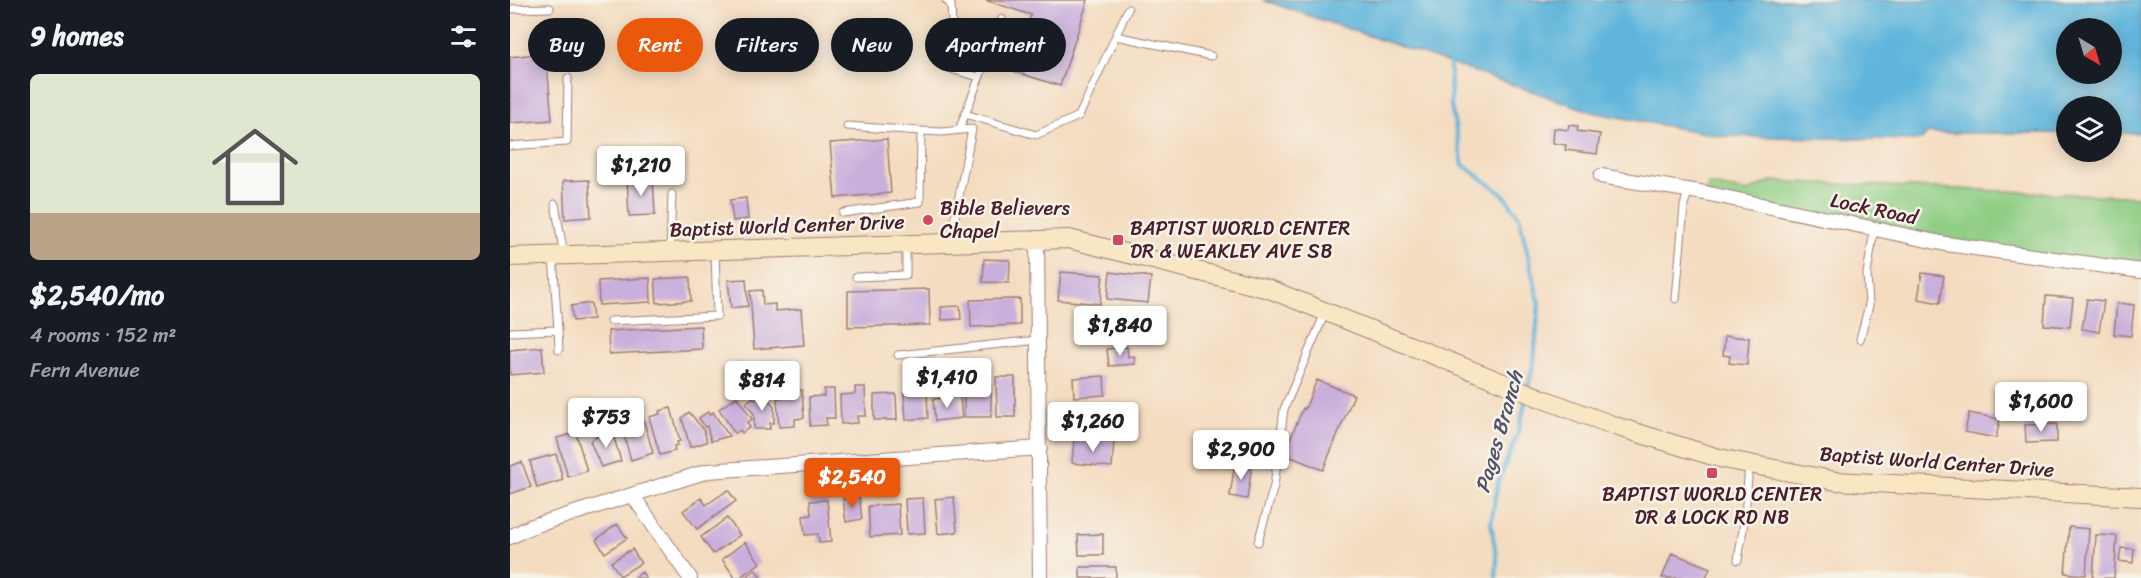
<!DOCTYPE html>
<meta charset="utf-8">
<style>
:root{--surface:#171b24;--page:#242831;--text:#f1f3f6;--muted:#9ea1a6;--accent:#ea580c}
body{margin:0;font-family:Sriracha,sans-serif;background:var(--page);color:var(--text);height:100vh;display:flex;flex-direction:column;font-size:22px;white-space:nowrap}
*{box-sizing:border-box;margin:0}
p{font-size:20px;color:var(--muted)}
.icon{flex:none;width:33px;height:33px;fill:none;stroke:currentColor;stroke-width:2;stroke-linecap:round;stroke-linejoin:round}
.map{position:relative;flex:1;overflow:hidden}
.sheet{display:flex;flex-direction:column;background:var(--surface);width:510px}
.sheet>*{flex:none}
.hud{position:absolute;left:18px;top:18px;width:570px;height:54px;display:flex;gap:12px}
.needle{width:39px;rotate:142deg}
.fabs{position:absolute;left:1546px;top:18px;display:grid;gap:12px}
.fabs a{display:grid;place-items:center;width:66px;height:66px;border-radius:50%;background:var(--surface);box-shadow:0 3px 15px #0003;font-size:30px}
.price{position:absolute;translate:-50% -51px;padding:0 14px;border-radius:6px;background:#fff;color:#222;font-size:20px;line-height:39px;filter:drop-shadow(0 2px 3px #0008)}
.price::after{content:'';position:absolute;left:50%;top:36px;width:18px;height:14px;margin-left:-9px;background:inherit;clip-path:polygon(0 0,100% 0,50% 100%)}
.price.active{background:var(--accent);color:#fff}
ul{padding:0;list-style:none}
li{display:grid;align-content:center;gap:12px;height:318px;padding:0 30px}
li span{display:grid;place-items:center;height:186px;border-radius:9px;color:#555}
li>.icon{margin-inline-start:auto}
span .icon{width:108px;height:108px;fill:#fffc;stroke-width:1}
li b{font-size:26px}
h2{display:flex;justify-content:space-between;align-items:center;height:72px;padding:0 30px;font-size:26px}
.chip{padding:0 21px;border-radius:27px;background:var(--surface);box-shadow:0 3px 15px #0003;font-size:21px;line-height:54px}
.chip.active{background:var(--accent);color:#fff}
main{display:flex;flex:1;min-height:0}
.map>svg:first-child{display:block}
.green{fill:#8fce84;stroke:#6c7658;stroke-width:1.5}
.water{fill:#5fb5db;stroke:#546a83;stroke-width:1.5;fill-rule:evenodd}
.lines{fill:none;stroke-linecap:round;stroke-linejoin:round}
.stream{stroke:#5fb5db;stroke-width:4}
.building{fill:#c9afdc}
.lane-casing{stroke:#9f7e76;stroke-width:9}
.street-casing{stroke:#9f7e76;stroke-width:16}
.secondary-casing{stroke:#9f7e76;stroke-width:20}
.lane{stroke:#fff;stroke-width:7}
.street{stroke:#fff;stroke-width:14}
.secondary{stroke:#f9e7c3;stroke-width:18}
.poi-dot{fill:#d1495b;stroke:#f7f3e8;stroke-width:2}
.labels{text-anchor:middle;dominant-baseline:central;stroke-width:5;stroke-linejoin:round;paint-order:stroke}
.poi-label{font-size:20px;fill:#4a1f2b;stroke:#f7f3e8;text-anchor:start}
.street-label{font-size:20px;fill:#4a1f2b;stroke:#f7f3e8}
.water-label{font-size:21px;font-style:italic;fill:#515469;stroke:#f7f3e8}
</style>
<main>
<section class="sheet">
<h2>9 homes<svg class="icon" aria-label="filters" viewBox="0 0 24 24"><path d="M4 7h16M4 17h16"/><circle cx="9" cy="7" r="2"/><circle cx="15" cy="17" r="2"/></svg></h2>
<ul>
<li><span style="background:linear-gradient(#dfe7d0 75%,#b9a48a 0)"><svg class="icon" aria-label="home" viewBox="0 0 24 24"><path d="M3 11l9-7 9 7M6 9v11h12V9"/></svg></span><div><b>$2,540/mo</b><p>4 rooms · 152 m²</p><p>Fern Avenue</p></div></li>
</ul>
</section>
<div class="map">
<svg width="1631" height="578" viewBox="0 0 1631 578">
<rect width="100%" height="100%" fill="#f7f3e8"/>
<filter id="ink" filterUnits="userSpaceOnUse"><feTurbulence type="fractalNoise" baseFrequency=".0167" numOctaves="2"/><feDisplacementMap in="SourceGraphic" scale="12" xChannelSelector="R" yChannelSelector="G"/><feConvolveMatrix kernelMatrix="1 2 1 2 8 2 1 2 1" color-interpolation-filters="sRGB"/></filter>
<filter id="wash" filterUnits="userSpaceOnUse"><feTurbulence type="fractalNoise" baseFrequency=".008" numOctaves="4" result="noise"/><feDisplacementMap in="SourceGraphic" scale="24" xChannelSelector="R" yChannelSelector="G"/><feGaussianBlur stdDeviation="1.35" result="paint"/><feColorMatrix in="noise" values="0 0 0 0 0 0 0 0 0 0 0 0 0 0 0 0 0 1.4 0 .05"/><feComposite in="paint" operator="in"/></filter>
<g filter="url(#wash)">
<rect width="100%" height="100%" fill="#f4dcc0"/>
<!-- green -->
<path class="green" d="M1261,181L1631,197V271L1436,244L1195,193L1198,184L1237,192Z"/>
<!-- water -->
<path class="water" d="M753,0H1631V133H1602V106H1557V133H1418L1411,140L1212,136L1086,113ZM1557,28H1602V74H1557Z"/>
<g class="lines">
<!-- stream -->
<path class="stream" d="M940,60L941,106L953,165L993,194L1009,216L1029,303L1024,360L1018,388
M986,578L987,561L981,524L988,482L1008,433L1016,399"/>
</g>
<g id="blocks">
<!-- building -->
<path class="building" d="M475,0H578L550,86L503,71L521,15Z
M36,53L42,120L0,123V57Z
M1059,125L1068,126L1067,131L1090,134L1087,154L1055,150L1056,145L1043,143L1044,128L1058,130Z
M377,139L381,193L325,198L320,143Z
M143,177L145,215L119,216L117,178Z
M79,180L81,217L55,219L53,181Z
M236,198L238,219L223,221L220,200Z
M474,259L500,260L499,283L473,282Z
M551,272L593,275L590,304L548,300Z
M600,272L641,277L638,303L597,299Z
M1412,273L1434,276L1430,303L1408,299Z
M180,277L181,301L147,303L145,279Z
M140,278L141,302L89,305L88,281Z
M236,279L238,306L221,308L218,280Z
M419,289L420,325L338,327V291Z
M252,290L253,305L265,304V311L291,309L294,345L244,349L240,291Z
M1536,296L1563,298L1560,327L1534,325Z
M510,299V325L461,327L460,300Z
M1577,299L1594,301L1589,332L1572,329Z
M81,303L83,319L63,321L61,306Z
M1607,303L1624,305L1621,336L1604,334Z
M450,306L451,319L432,320L431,307Z
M191,326L192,349L99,354L98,331Z
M1215,336L1239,338L1237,365L1219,363L1220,356L1213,355Z
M32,347L34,372L0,375V350Z
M617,347L618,357L624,356L625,364L599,366L597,349Z
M481,368V417H454V369Z
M594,376L595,395L564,397L563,378Z
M486,377H505V417H487Z
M807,380L844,395L813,470L774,454L793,408L795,409Z
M345,387H355L356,416H347L348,423L331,424L330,395L345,394Z
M314,389H324L325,418H316L317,425L300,426L299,397L314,396Z
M282,390H292L294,418L285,419V426L269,427L267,398L283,397Z
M417,392L418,418L396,420L394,393Z
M254,393L264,407V423H260V429H244V414L236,403L243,397L245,400Z
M386,394L387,420H364V395Z
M227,397L242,419L237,423L240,427L232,433L230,430L225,434L209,409Z
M450,397L452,418L425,421L423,399Z
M161,408L170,441L167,442L168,445L164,446L165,451L150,455L139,417L150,414L149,411Z
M563,408L609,410L607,436L561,433Z
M179,412L194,430L197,442L180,447L172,418Z
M198,412L199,415L203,412L219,436L201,441L197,426L195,427L189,418Z
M1459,413L1490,419L1486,438L1455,432Z
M133,418L143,453L121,460L113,432Z
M1547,424V442L1516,443L1515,425Z
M101,428L111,461L91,467L80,441Z
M66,433L77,471L58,477L47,438Z
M564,439L604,442L602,467L562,463Z
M46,454L53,480L27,488L20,461Z
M12,462L21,487L0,494V466Z
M725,462L742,465L737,499L720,496Z
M218,490L226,501L187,529L173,511L191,498L196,505Z
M349,496L352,519L336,522L333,499Z
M444,497L447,532L428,534L425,499Z
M413,498L415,533L397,534L395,499Z
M317,500L321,542L309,543L308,534L295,535L293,516L301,515L300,501Z
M388,504L390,535L360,537L358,506Z
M217,518L230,535L203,554L191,537Z
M107,524L117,538L95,553L86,540Z
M1559,527L1579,529L1576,575L1555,573Z
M593,534V555H569L568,535Z
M1586,535L1607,536L1604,578H1583Z
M235,542L250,563L229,578H225L212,559Z
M1611,548L1624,549L1623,563L1609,561Z
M122,549L131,563L110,576L101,562Z
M1162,553L1200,568L1196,578H1152Z
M570,567H606V578H570Z
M246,570L251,578H234Z
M132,572L136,578H124Z"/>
</g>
</g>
<g filter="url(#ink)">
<use href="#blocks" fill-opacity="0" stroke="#9f7e76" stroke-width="1.5"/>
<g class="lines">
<defs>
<path id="lane" d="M436,0L441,5L444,70L469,77
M0,9L40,8
M606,36L701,56
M455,114L526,135L569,116L618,9
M337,126L411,131
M449,130L492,19
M0,146L57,142L58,78
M45,204L54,255
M333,213L410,202L411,131L432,132L462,129L440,243
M160,251L162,194
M346,277L396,275V244
M1166,299L1174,206L1178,191
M100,321L207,316L205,251
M48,330L49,350
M0,332L48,330L43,256
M1350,339L1359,305L1357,274L1364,229
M388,355L528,340
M748,542L764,486L774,409L815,313
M1228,560L1235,517L1239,464"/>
<path id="street" d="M1091,176L1195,193L1436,244L1631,271
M527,239L530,578
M123,496L180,578
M0,537L20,527L198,471L530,448"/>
<path id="secondary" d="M0,257L559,239L759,289L1033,399L1105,426L1209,458L1326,481L1631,497"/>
</defs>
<!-- lane casing -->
<use href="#lane" class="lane-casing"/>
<!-- street casing -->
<use href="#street" class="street-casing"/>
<!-- secondary casing -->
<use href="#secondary" class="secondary-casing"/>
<!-- lane -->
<use href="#lane" class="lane"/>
<!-- street -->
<use href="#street" class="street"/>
<!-- secondary -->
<use href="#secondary" class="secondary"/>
</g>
</g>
<!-- markers -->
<g class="poi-dot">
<circle cx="418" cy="220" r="6"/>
<rect x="602" y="234" width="12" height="12" rx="3"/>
<rect x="1196" y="467" width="12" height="12" rx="3"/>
</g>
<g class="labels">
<!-- poi labels -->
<g class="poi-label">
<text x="430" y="208">Bible Believers<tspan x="430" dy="23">Chapel</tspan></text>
<text x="620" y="228">BAPTIST WORLD CENTER<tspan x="620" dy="23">DR &amp; WEAKLEY AVE SB</tspan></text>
<text x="1202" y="494" text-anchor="middle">BAPTIST WORLD CENTER<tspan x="1202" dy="23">DR &amp; LOCK RD NB</tspan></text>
</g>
<!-- street labels -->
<g class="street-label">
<text transform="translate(1364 209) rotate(12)">Lock Road</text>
<text transform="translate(277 226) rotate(-2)">Baptist World Center Drive</text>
<text transform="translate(1427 462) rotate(4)">Baptist World Center Drive</text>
</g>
<!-- water labels -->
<g class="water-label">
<text transform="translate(989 432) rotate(-74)">Pages Branch</text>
</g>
</g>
</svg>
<div class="fabs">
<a><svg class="needle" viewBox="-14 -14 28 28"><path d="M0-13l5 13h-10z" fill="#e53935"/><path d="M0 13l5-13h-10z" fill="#9ea1a6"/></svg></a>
<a><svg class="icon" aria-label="layers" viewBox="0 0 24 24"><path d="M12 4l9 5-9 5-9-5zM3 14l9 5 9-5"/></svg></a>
</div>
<b class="price" style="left:131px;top:197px">$1,210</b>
<b class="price" style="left:610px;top:357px">$1,840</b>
<b class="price" style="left:437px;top:409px">$1,410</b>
<b class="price" style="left:252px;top:412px">$814</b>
<b class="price" style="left:1531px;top:433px">$1,600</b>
<b class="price" style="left:96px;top:449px">$753</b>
<b class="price" style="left:583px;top:453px">$1,260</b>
<b class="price" style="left:731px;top:481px">$2,900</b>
<b class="price active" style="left:342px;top:509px">$2,540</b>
<div class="hud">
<a class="chip">Buy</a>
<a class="chip active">Rent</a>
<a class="chip">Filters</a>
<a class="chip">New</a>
<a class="chip">Apartment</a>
</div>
</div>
</main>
